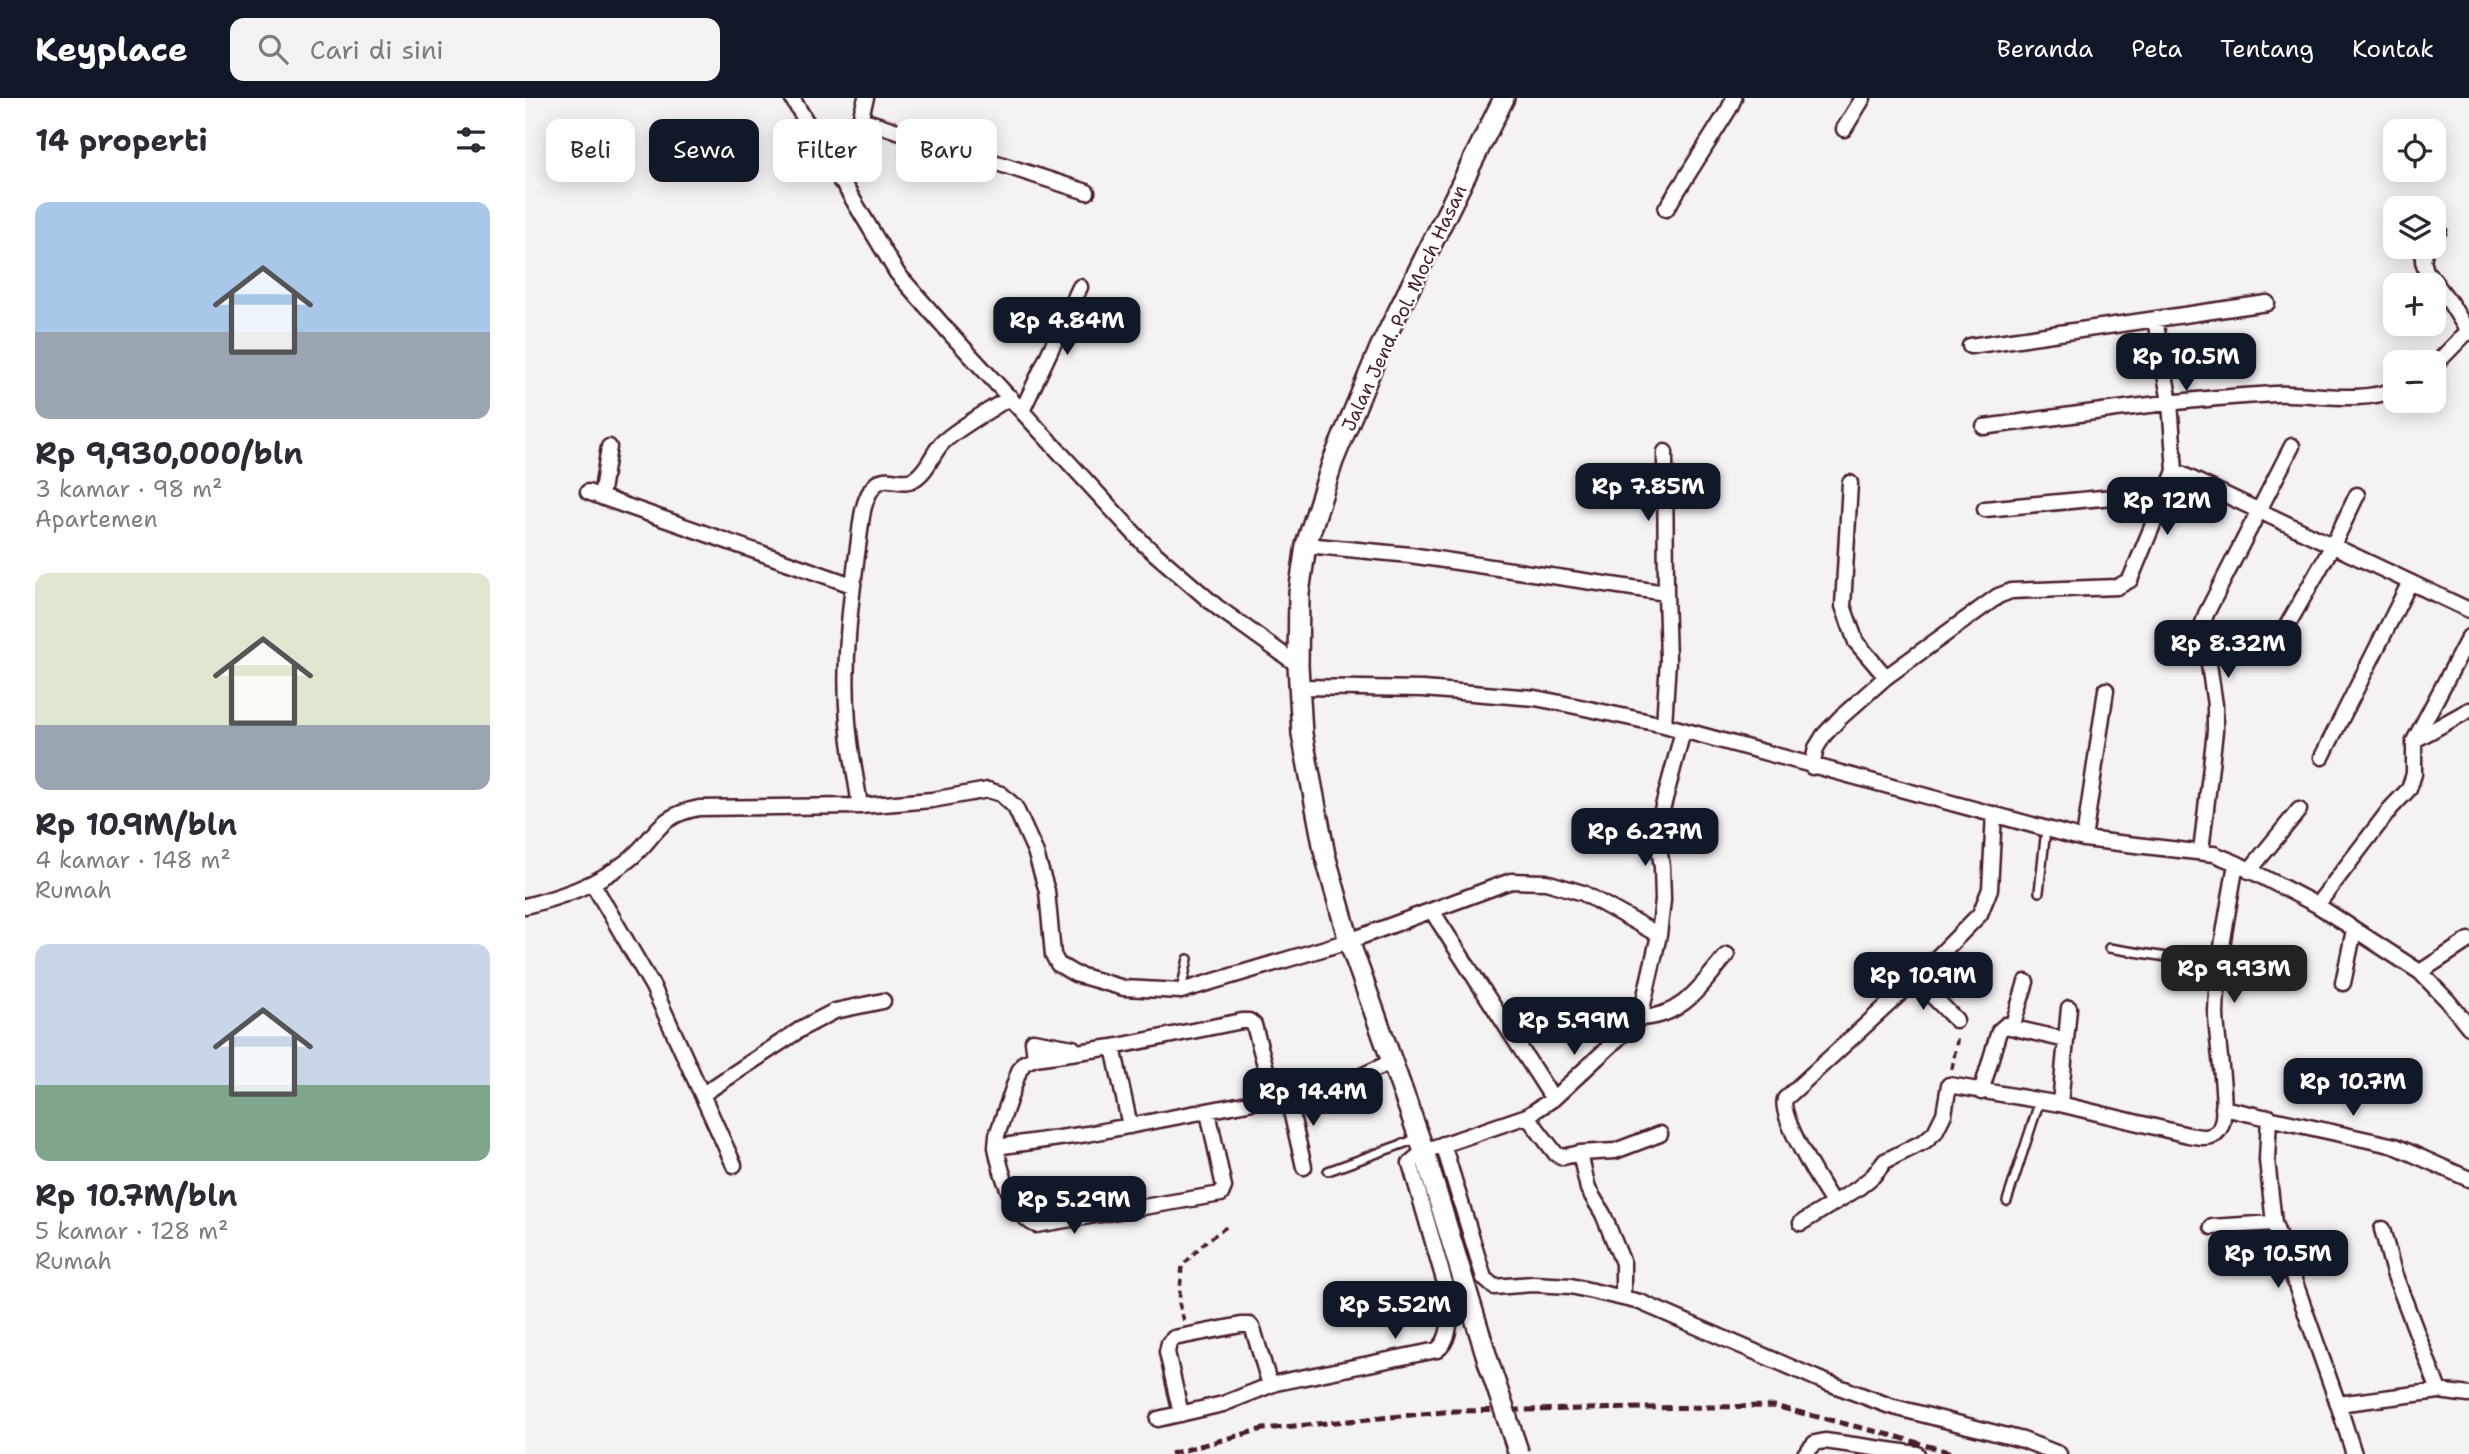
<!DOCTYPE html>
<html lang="id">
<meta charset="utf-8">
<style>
:root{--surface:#fff;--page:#f2f2f3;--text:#2b2b33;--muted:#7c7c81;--accent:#111827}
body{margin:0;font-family:"Shantell Sans",sans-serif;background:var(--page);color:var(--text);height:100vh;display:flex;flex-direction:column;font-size:26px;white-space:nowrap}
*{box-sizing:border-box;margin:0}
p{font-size:23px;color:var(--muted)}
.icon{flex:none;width:38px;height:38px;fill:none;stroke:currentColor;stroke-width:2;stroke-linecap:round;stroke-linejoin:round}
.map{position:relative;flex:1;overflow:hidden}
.panel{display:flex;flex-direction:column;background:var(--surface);width:525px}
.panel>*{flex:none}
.banner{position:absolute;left:21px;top:21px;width:665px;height:63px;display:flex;gap:14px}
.buttons{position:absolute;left:1858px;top:21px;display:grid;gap:14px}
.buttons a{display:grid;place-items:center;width:63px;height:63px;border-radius:14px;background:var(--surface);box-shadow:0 4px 18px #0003;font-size:35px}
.price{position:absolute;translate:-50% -60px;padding:0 16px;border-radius:14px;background:var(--accent);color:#fff;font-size:23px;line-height:46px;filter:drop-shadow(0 2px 4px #0008)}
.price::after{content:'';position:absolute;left:50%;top:42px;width:21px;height:16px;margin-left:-10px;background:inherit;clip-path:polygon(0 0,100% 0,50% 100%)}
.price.selected{background:#222;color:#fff}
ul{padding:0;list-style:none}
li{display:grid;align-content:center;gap:14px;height:371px;padding:0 35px}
li span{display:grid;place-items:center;height:217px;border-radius:14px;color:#555}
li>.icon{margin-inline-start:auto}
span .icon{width:126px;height:126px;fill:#fffc;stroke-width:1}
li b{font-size:30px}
h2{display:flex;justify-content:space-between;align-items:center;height:84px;padding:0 35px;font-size:30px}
.pill{padding:0 24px;border-radius:14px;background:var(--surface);box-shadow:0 4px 18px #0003;font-size:24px;line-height:63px}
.pill.selected{background:var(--accent);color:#fff}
header{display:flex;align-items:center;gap:42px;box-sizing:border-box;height:98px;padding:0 35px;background:var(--accent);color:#fff}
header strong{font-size:33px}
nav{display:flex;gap:38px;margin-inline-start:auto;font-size:24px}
.search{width:490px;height:63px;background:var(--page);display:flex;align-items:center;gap:18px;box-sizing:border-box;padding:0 24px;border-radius:14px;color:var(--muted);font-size:26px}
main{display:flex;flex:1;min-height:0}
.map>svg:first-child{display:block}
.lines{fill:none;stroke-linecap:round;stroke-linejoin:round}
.lane-casing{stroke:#4a1f2b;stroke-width:12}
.street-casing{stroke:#4a1f2b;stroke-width:19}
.secondary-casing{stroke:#4a1f2b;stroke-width:24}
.path{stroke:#4a1f2b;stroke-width:3.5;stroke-dasharray:7 5;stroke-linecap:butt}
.lane{stroke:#fff;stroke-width:7}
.street{stroke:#fff;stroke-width:14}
.secondary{stroke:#fff;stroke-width:19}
.rail{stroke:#4a1f2b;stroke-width:5;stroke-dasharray:10 5;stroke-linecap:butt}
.secondary-bridge-casing{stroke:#4a1f2b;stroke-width:24;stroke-linecap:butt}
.secondary-bridge{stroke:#fff;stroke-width:19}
.labels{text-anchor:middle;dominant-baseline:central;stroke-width:5;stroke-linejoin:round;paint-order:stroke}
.street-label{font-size:19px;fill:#4a1f2b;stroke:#fff}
</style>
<header>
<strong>Keyplace</strong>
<div class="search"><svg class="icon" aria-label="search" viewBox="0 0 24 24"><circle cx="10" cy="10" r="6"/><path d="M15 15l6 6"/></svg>Cari di sini</div>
<nav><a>Beranda</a><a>Peta</a><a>Tentang</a><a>Kontak</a></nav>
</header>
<main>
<section class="panel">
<h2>14 properti<svg class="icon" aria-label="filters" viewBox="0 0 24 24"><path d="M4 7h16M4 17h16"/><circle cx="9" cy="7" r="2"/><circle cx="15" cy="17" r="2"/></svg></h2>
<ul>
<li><span style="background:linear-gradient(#a9c7e8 60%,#9aa5b1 0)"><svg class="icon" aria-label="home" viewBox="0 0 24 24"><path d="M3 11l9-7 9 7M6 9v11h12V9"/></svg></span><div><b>Rp 9,930,000/bln</b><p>3 kamar · 98 m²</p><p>Apartemen</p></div></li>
<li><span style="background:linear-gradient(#dfe7d0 70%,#9aa5b1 0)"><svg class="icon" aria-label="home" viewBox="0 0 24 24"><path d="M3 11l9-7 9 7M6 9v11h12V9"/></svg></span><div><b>Rp 10.9M/bln</b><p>4 kamar · 148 m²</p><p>Rumah</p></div></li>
<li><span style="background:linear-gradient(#c9d6e8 65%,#7fa58c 0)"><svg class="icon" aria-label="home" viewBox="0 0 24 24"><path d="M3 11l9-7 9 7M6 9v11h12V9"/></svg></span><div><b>Rp 10.7M/bln</b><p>5 kamar · 128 m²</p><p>Rumah</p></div></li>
</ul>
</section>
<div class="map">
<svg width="1944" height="1356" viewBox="0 0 1944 1356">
<rect width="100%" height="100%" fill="#f4f2f2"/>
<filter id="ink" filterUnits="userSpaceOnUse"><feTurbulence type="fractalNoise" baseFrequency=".0143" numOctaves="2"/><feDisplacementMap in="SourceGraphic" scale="14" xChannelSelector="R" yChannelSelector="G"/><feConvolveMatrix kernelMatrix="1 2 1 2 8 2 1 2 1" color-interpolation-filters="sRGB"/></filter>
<g filter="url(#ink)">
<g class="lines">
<defs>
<path id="lane" d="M1514,794L1521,731
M1584,850L1693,867
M656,892L663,861
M803,1073L894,1040
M1482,1103L1515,1002"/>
<path id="street" d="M267,0L372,175L423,233L619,446L692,509L773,567
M335,21L341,0
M1319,31L1338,0
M316,84L335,21L562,94
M1141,111L1204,11L1209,0
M1909,137L1914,132
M1901,149L1898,163L1901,173L1924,203L1944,235
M1445,248L1742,205
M1909,268L1944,232
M497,313L555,189
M1459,329C1556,316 1652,301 1750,296C1788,294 1834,307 1871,291
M84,349L76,399L327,487
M1140,354L1141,495
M1650,373L1944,512
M1325,385L1318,508L1331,544L1361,579
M63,394L76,399
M1460,411L1641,394
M781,447L885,457L1141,495L1143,562L1139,627
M1759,533L1808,447L1832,397
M775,589L898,591L1010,600L1036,605L1139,627L1559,741L1689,756L1711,765L1792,807L1895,874L1922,902L1944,929
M1890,642L1944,612
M1797,659L1885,484
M1287,669L1291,650L1299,637L1315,620L1361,579L1473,498L1486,493L1592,489L1605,482L1650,373L1645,304L1630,222
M335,708C331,680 325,652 323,624C318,565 325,507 333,449C336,429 336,403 349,388C361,374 376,389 389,381C403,373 407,355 418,344C437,327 463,314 485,299
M1559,741L1581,592
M1676,754L1690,633V607L1678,525L1681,516L1767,348
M1724,773L1774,712
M68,786L128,889L209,1067
M1792,807L1866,710L1884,691L1889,676V643L1944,539
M0,808C36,799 71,787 101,764C133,740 128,719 174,710L335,708L407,702L463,692L476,696L490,709L510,753L522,793L528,857L533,866L550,876L599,890L656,893L824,843L986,783L1021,784L1058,795L1134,837
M907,813L1028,1001
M1895,874L1944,842
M1391,881L1431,922
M1818,885L1829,832
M1115,920C1158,919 1176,887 1202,857
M1485,929L1541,942
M588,949L605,1028
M510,960L508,943L548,950
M1456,994L1474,933L1481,927L1485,929L1489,923L1501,884
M178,996L279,929L310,913L358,903
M749,1000L729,927L724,923H717L588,949L510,960L499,965L494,973L472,1037L471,1049L562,1036L749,1000L792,995L815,988L868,963
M763,1000L779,1069
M1535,1006L1544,910
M1698,1010L1870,1048L1944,1081
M1002,1018L1031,1056L1038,1059L1055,1055L1090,1053L1135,1036
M1744,1019L1742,1062L1749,1125L1813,1306L1829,1356
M918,1046L959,1180L969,1189L1008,1186L1046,1188L1115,1204L1293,1281L1365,1308L1498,1342L1534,1356
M471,1049C475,1071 488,1118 511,1127L696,1096L699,1089L683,1014
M1055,1055L1063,1091L1078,1116L1098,1165V1199
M1308,1105C1297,1088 1253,1018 1260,1001L1391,881L1455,816L1465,791L1469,716
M1276,1125L1332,1091L1348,1078L1360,1063L1400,1043L1410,1034L1419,1016L1424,987L1535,1006L1663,1037C1675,1039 1690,1043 1696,1028C1704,1008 1691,941 1691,915C1692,864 1703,815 1711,765
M1687,1129L1749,1125
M1857,1131L1869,1175L1914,1293
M1813,1306L1914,1293L1944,1297
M656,1316L642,1254L644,1245L649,1240L716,1227H725L728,1231L745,1287
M633,1321L698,1306L751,1285L912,1252C927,1241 925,1216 924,1199L885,1065L899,1053L1002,1018L1028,1001L1115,920L1134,837L1138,802L1137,769L1132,736L1134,723L1158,633
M1280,1356L1290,1345L1300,1343L1392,1356"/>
<path id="secondary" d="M964,1266L899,1053L824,843L800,757L777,636L773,567L774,495L781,447L808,363L855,250L979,0"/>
</defs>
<!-- lane casing -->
<use href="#lane" class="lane-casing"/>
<!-- street casing -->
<use href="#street" class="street-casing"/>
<!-- secondary casing -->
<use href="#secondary" class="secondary-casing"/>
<!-- path -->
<path class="path" d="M1427,971L1433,937
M659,1223L654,1205L657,1168L680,1144L703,1128"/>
<!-- lane -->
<use href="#lane" class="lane"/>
<!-- street -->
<use href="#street" class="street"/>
<!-- secondary -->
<use href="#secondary" class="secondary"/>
<!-- rail -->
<path class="rail" d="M645,1356L738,1331L929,1313L1249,1308L1373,1339L1430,1356"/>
<defs>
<path id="secondary-bridge" d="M964,1266L994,1356"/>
</defs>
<!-- secondary-bridge casing -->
<use href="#secondary-bridge" class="secondary-bridge-casing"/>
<!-- secondary-bridge -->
<use href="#secondary-bridge" class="secondary-bridge"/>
</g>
</g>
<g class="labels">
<!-- street labels -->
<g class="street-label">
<text transform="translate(879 210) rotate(-65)">Jalan Jend. Pol. Moch Hasan</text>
</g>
</g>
</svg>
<div class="buttons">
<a><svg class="icon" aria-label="locate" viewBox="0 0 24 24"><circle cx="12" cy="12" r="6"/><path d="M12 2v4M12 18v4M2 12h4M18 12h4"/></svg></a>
<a><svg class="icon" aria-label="layers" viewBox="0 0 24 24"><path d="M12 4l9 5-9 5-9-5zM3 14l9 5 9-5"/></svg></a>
<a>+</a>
<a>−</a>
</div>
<b class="price" style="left:542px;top:259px">Rp 4.84M</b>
<b class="price" style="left:1661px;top:295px">Rp 10.5M</b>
<b class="price" style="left:1123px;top:425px">Rp 7.85M</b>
<b class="price" style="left:1642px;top:439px">Rp 12M</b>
<b class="price" style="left:1703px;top:582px">Rp 8.32M</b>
<b class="price" style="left:1120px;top:770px">Rp 6.27M</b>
<b class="price selected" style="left:1709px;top:907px">Rp 9.93M</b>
<b class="price" style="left:1398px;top:914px">Rp 10.9M</b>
<b class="price" style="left:1049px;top:959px">Rp 5.99M</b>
<b class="price" style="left:1828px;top:1020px">Rp 10.7M</b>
<b class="price" style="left:788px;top:1030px">Rp 14.4M</b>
<b class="price" style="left:549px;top:1138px">Rp 5.29M</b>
<b class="price" style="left:1753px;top:1192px">Rp 10.5M</b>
<b class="price" style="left:870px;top:1243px">Rp 5.52M</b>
<div class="banner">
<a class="pill">Beli</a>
<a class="pill selected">Sewa</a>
<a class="pill">Filter</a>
<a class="pill">Baru</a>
</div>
</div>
</main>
